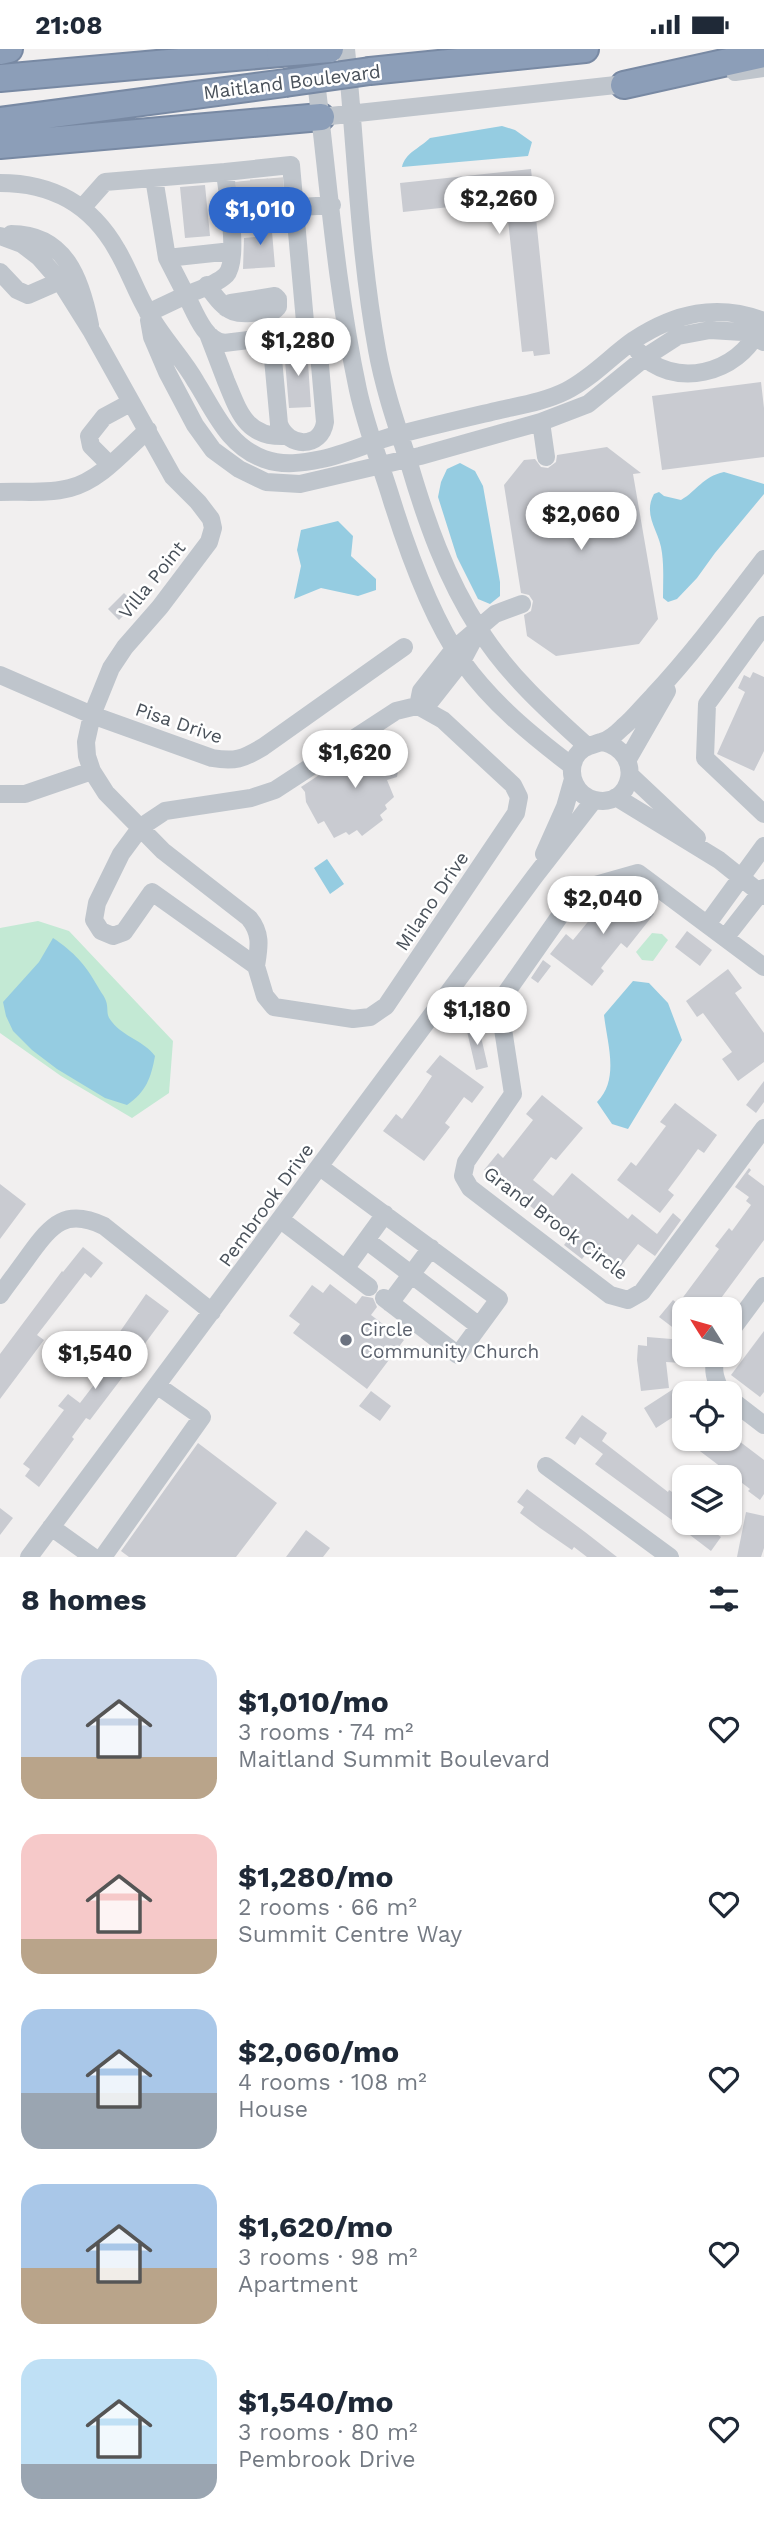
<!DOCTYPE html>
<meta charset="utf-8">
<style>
:root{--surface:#fff;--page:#f2f2f3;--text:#1f2937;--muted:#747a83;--accent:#2f68cb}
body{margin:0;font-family:"Work Sans",sans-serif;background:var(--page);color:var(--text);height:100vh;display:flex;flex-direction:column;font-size:26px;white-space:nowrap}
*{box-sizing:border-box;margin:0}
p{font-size:23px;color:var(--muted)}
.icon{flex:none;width:38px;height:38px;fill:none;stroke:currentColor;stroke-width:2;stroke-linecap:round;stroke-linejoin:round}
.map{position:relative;height:1508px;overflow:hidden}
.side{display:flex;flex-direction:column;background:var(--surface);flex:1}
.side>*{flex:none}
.needle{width:46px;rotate:307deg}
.controls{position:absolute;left:672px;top:1248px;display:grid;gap:14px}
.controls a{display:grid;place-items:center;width:70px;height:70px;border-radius:14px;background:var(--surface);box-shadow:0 2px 5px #0004;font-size:35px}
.price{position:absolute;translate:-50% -60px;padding:0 16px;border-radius:24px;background:#fff;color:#222;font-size:23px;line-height:46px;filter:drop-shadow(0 2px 4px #0008)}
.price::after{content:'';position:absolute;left:50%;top:42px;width:21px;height:16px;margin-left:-10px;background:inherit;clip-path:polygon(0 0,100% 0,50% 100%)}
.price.on{background:var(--accent);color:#fff}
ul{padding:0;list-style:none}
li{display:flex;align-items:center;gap:21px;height:175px;padding:0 21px}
li span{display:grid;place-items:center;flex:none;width:196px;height:140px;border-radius:21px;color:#555}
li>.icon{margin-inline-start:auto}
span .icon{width:84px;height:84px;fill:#fffc;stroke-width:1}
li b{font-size:30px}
h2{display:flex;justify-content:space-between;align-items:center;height:84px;padding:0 21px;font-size:30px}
.status{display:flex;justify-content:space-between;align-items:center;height:49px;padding:0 35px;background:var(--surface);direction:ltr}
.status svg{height:19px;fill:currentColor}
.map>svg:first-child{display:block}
.green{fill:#c3e9d4}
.water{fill:#95cce1}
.building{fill:#c9cbd1}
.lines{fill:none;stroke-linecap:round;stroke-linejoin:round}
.minor-tunnel{stroke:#cfcfd1;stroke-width:18;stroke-dasharray:18 9;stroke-linecap:butt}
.highway-casing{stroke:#7889a3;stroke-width:30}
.minor{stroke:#bfc5cc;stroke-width:18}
.highway{stroke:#8c9eb8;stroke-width:26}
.highway-bridge-casing{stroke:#7889a3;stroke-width:30;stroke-linecap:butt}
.highway-bridge{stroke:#8c9eb8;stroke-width:26}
.worship-dot{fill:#6b7280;stroke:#fff;stroke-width:2.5}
.labels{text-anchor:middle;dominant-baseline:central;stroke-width:5;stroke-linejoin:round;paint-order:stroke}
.street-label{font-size:19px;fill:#49515a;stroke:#fff}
.worship-label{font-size:19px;fill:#5b616d;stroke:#fff;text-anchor:start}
</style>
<div class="status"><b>21:08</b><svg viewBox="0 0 49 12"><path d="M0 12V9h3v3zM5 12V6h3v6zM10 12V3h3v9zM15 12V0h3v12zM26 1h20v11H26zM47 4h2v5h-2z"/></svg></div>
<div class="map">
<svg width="764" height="1508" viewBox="0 0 764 1508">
<rect width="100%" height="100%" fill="#f1efef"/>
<!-- green -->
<path class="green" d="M38,872L69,882L173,992L169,1044L132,1069L61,1027L0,984V879Z
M652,884L662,885L668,891L653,912L642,911L636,903Z"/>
<!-- water -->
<path class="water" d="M502,77L515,81L532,93L528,107L402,118C405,104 420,99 430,89Z
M460,414L475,422L483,437L500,533V547L490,555L478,550L457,508L438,448L441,433L447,420Z
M724,423L764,435V445L715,504L697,529L677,550L668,553L663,549C663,534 664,519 662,504C660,482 642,467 654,445L659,443L664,447L681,451C698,441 702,428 724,423Z
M338,472L353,487L351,507L376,530V541L358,547L321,539L294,550L301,517L297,501L301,481Z
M327,810L344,835L330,845L314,819Z
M53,889C74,903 86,916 98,938C100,942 105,948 106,952C109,961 105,965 112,973C124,988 144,992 155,1007C151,1029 146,1043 127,1056L105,1049L57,1020L32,1001L13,982L6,967L3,953L39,913Z
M633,932L649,934L668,954L682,991L628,1080L612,1075L597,1053C620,1030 607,994 604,966Z"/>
<!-- building -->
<path class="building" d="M531,120L550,305L534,307L533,302L522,303L506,152L403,163L400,134Z
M281,129L282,148L269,149L261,153L254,151L240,152L238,133Z
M205,136L210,187L185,189L180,138Z
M263,169L271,171L275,218L243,220L244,189L255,188L254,173Z
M307,299L311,358L289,359L284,300Z
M761,333L764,359V408L662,421L652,347Z
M607,398L641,424L633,425L658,570L639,595L556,607L527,587L524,566L531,562L533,552L529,546L521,544L504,436L524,411L535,410L541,418L548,419L556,413L557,406Z
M124,544L135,555L119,571L108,560Z
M753,623L764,628V702L754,722L717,705L745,643L738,639L744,626L750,629Z
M389,686L401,705L397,728L387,731L394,748L385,756L387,760L380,766L383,771L362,787L357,781L349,786L346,783L334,789L324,772L318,775L306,753L305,743L301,738L354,703L362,712L372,701L375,693Z
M622,840L654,865L627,899L621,894L601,919L604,922L592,937L550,905L566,885L573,891L605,852L601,849L604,846Z
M687,882L712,901L700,917L675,898Z
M543,911L551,917L538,934L531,929Z
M728,920L742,939L735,944L764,984V1013L738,1032L722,1010L732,1003L703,964L697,968L686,952Z
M478,975L488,1018L476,1021L466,978Z
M440,1006L484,1038L472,1054L464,1048L445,1074L450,1078L424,1112L383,1082L396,1065L402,1070L420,1045L432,1027L426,1023Z
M764,1032V1053L756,1064L746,1056Z
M542,1046L583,1079L556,1111L551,1108L533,1131L553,1147L572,1124L628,1170L632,1165L657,1185L673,1164L681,1171L655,1207L638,1195L617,1222L590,1200L582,1210L564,1196L570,1188L484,1121L498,1104L503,1109L533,1071L526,1065Z
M675,1054L717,1086L704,1104L698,1100L680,1125L668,1141L674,1146L660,1164L617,1131L631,1113L636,1117L666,1077L660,1073Z
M749,1119L751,1121L748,1125L764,1137V1191L713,1260H684V1287L659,1268L673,1251L678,1255L719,1200L715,1197L729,1179L732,1182L751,1156L746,1152L749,1148L735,1138Z
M0,1135L26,1155L0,1190Z
M83,1198L103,1214L91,1229L85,1224L37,1286L44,1291L0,1350V1305L62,1222L63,1223Z
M330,1235L356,1255L362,1247L373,1249L377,1258L371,1266L404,1291L367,1340L293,1284L300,1275L289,1267L312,1236L323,1244Z
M146,1245L169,1262L132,1312L134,1313L90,1371L86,1369L72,1388L74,1390L39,1438L25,1427L30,1420L23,1415L64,1361L58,1357L68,1345L80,1354L106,1320L104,1318L123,1292L117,1287Z
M764,1282V1343L760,1348L731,1326Z
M647,1288L684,1291L682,1314L666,1313L669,1339L641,1342L637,1311L638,1296L647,1297Z
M678,1337L684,1348V1361L656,1379L644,1359Z
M371,1342L391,1357L380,1372L359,1357Z
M582,1366L607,1384L602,1392L668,1443L669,1441L677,1446L684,1435V1474H702L721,1488L711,1502L686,1483L687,1482L595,1415L603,1405L580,1388L575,1396L565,1389Z
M684,1390H735L739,1392L764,1411V1445L760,1451L748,1442L750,1440Z
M198,1394L277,1454L236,1508H129L121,1502Z
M527,1440L585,1483L617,1508H587L574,1498L572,1501L540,1479L520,1464L524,1458L517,1453Z
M0,1459L13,1469L0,1486Z
M746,1463L764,1467V1499L761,1508H737Z
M306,1481L330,1499L323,1508H286Z"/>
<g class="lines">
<!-- minor-tunnel -->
<path class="minor-tunnel" d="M274,129L276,152
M259,130L261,161
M244,132L247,156"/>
<defs>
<path id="highway" d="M0,2L9,0
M370,22L585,0
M0,29L280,4
M624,36L764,5
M0,72L285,34
M0,96L321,68"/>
</defs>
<!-- highway casing -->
<use href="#highway" class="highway-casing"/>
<!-- minor -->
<path class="minor" d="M312,0C327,113 334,229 358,341C366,378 381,416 392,452C408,503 431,568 462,612C492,654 531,686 572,717
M346,0C356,100 359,202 377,301C384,340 397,377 409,414C426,472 446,529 479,580C507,625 548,662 587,697
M735,23L764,19
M321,68L634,34
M154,129L167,209L186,246C198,241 217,235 226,226C240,211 227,144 225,123L291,116L306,284
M0,134C52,134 91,155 117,201C129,221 136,243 148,263C161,288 182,308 196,333C215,363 228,397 264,410C283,417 303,414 322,410C347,405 372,392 397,386C431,377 466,369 500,361C522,356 546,352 566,342C592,329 611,307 634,291C675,264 717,254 764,272
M82,159L105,133L225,123
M270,160L332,156
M229,164L254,162
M11,185C66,185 81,231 90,276
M0,187L22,195L39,208L60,232L92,283L173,428L198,453L211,470L213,479L209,493L160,558L125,598L111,619L92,666L86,693L87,707L92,722L106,744L163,802L249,869C262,885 259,898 256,917
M167,209L232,202
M0,223L17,241L28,246L60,232L68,225
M207,236C230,270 237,266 275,261L278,258V250L275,247L231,254L226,259
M148,264L186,246C195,263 204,291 224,294L346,279
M149,271L152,288L167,323L195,376L213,401L239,420L266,433L300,435L420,407L541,373L588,355L647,307L678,287L710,281L743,283L764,293
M208,285C214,301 220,316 226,332C239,363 246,389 286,387
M271,288L279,375C288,399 321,400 325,373L317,282
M638,302C672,342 740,325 759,279
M541,373L546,408
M109,415L91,397L89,387L104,368L130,354
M0,443C23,442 48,445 70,439C101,431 125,401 148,381
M764,576L707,655L705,709L764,765
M0,626L92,666L212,709C235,713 243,710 263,698L404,598
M418,657L443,671L513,736L519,748L516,764L386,957L370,968L353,970L274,958L265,947L256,917L152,843L124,883L113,887L101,882L94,871L97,854L121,805L141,778L165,762L251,749L275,741L396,662L429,654L462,612L479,580
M418,657L421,642L454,600L495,565L522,555
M603,693C646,704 632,760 595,751C576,747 567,726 575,709C582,697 590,697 601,693C609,691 618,683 623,678C634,669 643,657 653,647C693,604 728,557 764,510
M628,710L667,642
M630,726L697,789
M0,745H25L92,722
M616,748L719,811L764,847
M544,805L565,758L573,730
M708,874L764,797
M725,889L764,839
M764,918L638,824L578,841L499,954L513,1045L466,1113L463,1127L470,1139L610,1246L628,1251L642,1243L764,1079
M320,1118L499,1250L458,1306L384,1249
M281,1171L369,1238
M366,1191L479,1277
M345,1220L385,1165
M0,1246C10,1232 20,1219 30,1205C52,1175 66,1159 104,1177L212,1263
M390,1254L431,1199
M730,1283L764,1237
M716,1306C712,1321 715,1331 722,1344
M730,1350L764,1376
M546,1417L670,1508
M51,1478L93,1508
M29,1508L535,827L594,751
M103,1508L202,1368L158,1337"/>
<!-- highway -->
<use href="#highway" class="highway"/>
<defs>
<path id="highway-bridge" d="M280,4L330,0
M285,34L370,22"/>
</defs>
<!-- highway-bridge casing -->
<use href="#highway-bridge" class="highway-bridge-casing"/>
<!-- highway-bridge -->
<use href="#highway-bridge" class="highway-bridge"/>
</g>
<!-- markers -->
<circle class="worship-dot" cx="346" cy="1291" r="7"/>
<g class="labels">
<!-- street labels -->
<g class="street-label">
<text transform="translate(292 33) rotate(-7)">Maitland Boulevard</text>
<text transform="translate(152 531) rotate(-51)">Villa Point</text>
<text transform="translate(179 674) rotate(19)">Pisa Drive</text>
<text transform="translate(432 852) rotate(-56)">Milano Drive</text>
<text transform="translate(266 1156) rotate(-54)">Pembrook Drive</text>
<text transform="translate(556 1174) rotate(37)">Grand Brook Circle</text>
</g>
<!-- worship labels -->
<g class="worship-label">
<text x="360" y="1280">Circle<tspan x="360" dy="22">Community Church</tspan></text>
</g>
</g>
</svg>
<div class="controls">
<a><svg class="needle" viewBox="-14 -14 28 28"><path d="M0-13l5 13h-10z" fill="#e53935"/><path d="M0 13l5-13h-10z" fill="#747a83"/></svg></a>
<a><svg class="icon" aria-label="locate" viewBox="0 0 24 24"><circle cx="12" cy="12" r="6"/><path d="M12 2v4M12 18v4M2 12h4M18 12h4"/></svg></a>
<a><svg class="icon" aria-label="layers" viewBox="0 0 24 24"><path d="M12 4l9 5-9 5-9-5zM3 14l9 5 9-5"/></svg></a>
</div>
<b class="price" style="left:499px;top:187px">$2,260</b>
<b class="price on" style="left:260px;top:198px">$1,010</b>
<b class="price" style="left:298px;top:329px">$1,280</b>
<b class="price" style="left:581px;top:503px">$2,060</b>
<b class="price" style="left:355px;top:741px">$1,620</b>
<b class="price" style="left:603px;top:887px">$2,040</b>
<b class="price" style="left:477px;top:998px">$1,180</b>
<b class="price" style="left:95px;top:1342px">$1,540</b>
</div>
<section class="side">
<h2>8 homes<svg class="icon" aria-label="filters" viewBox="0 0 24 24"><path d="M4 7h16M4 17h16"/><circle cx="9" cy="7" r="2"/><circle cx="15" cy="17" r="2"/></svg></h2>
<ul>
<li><span style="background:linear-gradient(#c9d6e8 70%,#b9a48a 0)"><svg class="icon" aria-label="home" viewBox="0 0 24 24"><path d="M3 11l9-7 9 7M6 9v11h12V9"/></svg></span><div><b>$1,010/mo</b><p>3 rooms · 74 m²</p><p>Maitland Summit Boulevard</p></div><svg class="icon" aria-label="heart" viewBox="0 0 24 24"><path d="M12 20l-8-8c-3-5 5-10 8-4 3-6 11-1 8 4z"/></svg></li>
<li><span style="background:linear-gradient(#f6c9c9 75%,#b9a48a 0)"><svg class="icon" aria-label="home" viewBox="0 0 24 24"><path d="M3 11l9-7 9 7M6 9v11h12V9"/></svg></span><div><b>$1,280/mo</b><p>2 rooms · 66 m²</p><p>Summit Centre Way</p></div><svg class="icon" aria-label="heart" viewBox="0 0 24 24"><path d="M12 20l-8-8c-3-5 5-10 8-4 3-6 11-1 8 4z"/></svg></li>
<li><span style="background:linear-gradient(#a9c7e8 60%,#9aa5b1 0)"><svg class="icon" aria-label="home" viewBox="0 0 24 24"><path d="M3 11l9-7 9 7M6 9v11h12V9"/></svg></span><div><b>$2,060/mo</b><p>4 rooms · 108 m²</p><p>House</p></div><svg class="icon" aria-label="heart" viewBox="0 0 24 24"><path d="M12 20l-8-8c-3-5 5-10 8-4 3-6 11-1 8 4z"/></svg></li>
<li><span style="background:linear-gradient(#a9c7e8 60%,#b9a48a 0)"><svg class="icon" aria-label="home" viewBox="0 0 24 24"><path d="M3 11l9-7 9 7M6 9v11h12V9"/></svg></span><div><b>$1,620/mo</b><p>3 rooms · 98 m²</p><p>Apartment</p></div><svg class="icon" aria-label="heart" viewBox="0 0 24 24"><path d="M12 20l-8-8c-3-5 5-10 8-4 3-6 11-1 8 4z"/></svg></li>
<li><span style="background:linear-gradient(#bfe0f5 75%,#9aa5b1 0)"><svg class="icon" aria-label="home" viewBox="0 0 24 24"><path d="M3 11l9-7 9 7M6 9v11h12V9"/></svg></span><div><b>$1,540/mo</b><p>3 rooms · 80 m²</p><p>Pembrook Drive</p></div><svg class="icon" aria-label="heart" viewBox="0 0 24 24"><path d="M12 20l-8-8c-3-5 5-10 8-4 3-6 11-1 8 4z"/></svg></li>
</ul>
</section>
